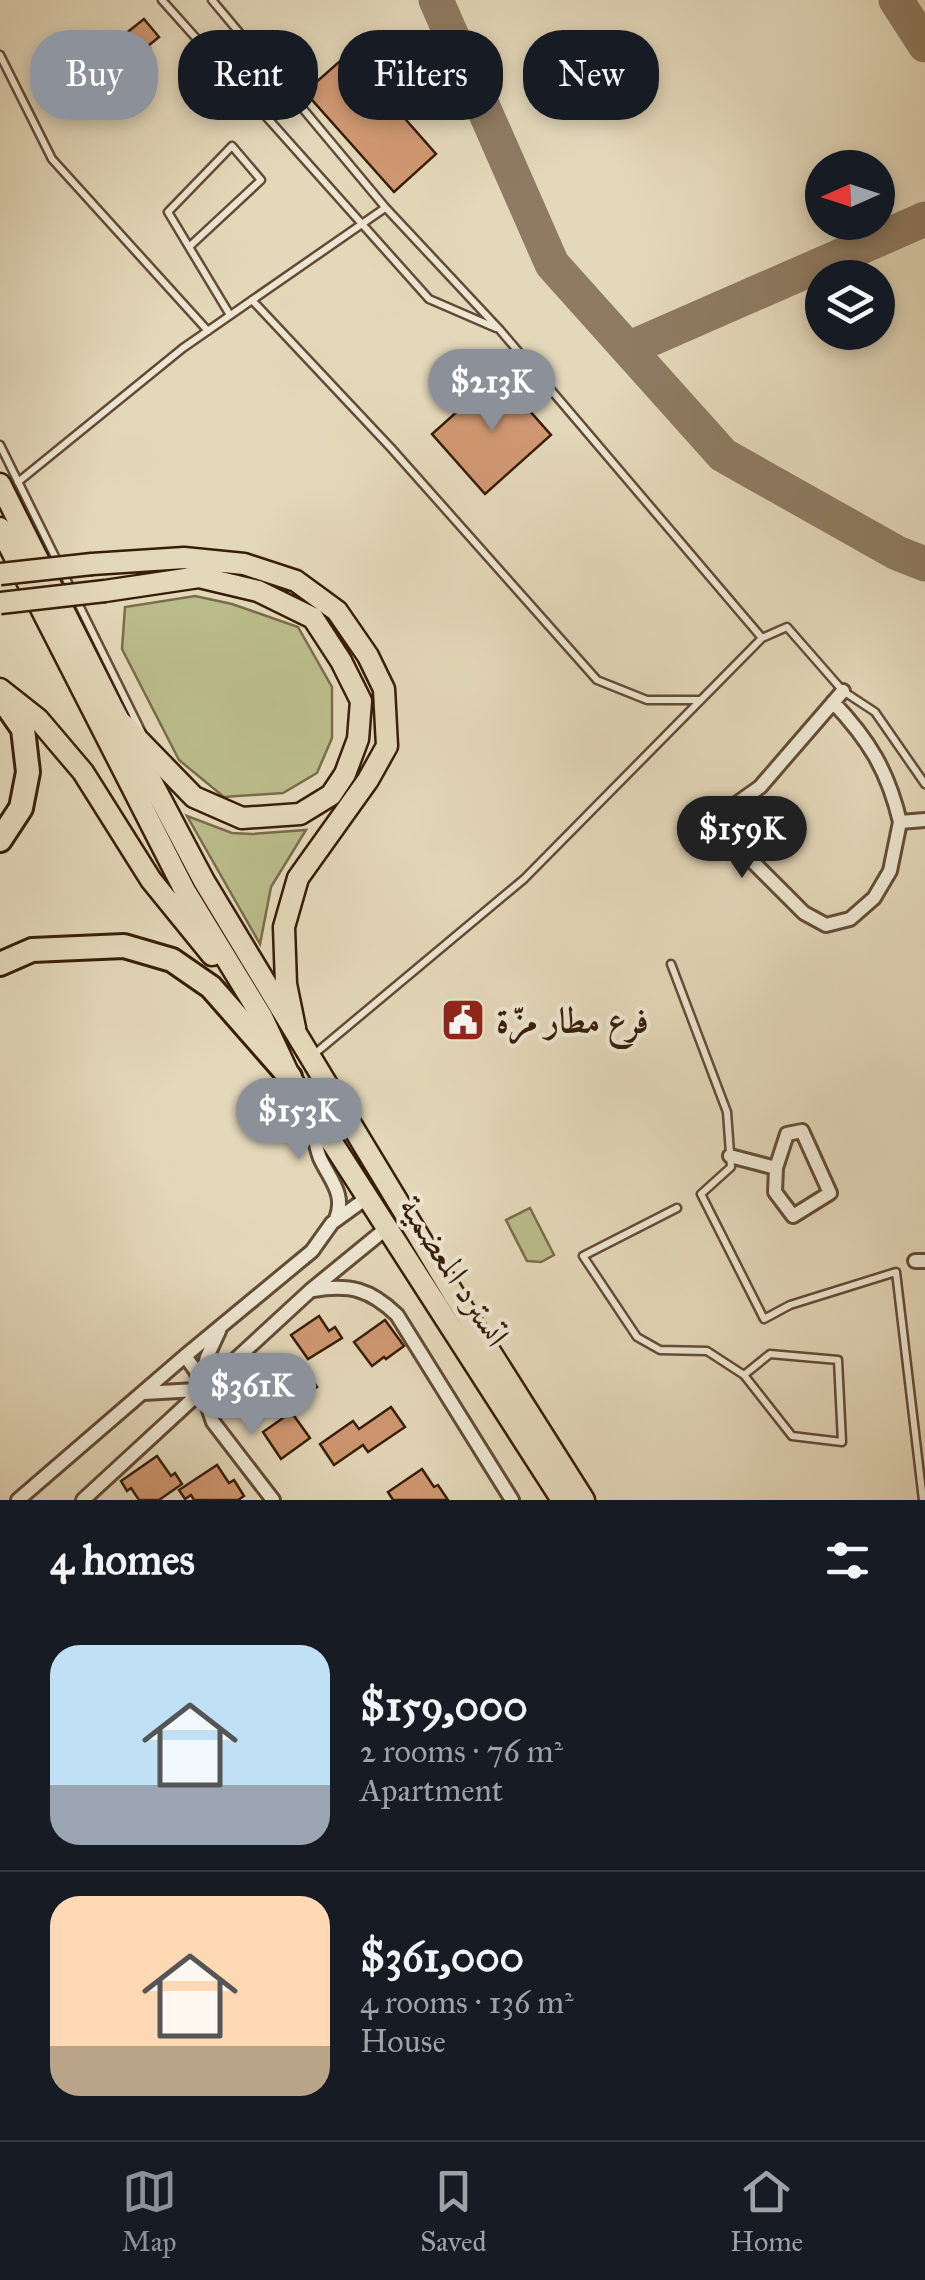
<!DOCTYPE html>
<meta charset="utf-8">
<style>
:root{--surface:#171b24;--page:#20242c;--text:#f1f3f6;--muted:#9ea1a6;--line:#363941;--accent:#8c9099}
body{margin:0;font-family:"IM FELL Great Primer",Amiri,serif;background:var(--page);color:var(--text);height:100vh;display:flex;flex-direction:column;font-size:38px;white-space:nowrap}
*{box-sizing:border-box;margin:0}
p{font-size:32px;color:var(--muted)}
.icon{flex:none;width:55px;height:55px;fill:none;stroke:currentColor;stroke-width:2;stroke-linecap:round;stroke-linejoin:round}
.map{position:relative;height:1500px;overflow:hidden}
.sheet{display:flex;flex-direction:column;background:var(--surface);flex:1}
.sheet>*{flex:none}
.banner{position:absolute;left:30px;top:30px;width:865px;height:90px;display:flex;gap:20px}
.needle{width:65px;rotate:267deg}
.fabs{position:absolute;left:805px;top:150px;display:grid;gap:20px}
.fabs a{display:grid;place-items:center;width:90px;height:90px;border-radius:50%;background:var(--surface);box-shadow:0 5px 15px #0003;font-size:50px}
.price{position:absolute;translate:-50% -85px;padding:0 22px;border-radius:35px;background:var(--accent);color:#fff;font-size:32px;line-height:65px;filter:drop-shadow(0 2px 5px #0008)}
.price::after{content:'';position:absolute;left:50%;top:60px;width:30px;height:22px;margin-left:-15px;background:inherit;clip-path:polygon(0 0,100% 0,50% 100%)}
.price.active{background:#222;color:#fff}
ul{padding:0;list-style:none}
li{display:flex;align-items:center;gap:30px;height:250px;padding:0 50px}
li+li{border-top:2px solid var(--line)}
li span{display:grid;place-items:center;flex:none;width:280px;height:200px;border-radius:30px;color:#555}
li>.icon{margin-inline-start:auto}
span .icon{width:120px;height:120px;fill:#fffc;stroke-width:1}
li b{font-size:42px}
h2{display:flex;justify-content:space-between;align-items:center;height:120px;padding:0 50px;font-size:42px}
.chip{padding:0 35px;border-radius:40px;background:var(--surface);box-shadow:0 5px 15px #0003;font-size:35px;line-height:90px}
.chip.active{background:var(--accent);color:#fff}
.tab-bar{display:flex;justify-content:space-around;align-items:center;height:140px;border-top:2px solid var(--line);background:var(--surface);font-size:28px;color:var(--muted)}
.tab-bar a{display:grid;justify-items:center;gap:5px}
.tab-bar .active{color:var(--accent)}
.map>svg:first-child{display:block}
.green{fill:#bbbc8b;stroke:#7a6d4a;stroke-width:2.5}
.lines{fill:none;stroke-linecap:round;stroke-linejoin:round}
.taxiway{stroke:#8e7b62;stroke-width:35}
.building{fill:#d09872;stroke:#381e0a;stroke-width:2.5}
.service-casing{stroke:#634c36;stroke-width:11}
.minor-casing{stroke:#634c36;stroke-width:18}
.primary-casing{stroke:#381e0a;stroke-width:25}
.trunk-casing{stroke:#381e0a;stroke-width:25}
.motorway-casing{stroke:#381e0a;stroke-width:28}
.service{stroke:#ede6d2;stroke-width:6}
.minor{stroke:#ede6d2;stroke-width:12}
.primary{stroke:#e4d8ba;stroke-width:20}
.trunk{stroke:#e4d8ba;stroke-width:20}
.motorway{stroke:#e4d8ba;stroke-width:22}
.primary-bridge-casing{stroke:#381e0a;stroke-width:25;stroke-linecap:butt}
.primary-bridge{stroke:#e4d8ba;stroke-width:20}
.labels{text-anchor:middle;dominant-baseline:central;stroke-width:8;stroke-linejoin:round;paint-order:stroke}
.poi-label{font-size:35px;font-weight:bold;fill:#381e0a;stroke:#ede6d2;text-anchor:start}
.street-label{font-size:35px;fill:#381e0a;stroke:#ede6d2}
</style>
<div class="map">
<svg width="925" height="1500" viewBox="0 0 925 1500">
<rect width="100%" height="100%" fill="#e4d8ba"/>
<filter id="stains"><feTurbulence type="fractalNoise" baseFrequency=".002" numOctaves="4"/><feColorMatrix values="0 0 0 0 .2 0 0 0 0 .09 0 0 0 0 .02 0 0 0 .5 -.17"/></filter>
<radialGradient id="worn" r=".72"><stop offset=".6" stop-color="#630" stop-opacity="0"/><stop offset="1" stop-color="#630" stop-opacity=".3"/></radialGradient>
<!-- green -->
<path class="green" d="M195,596L232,604L298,627L332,687V738L317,773L283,793L224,797L179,760L122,649L125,607Z
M187,816L232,833L252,834L306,830L271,887L260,944Z
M530,1208L554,1255L541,1262L527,1261L506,1220Z"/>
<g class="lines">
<!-- taxiway -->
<path class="taxiway" d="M436,0L552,264L723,455L897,553L925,564
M896,0L925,45
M628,349L925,219"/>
</g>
<!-- building -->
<path class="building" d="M144,19L159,37L148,46L150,48L139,58L136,55L124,65L110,46Z
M348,54L436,154L394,192L305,92Z
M498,375L551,435L485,494L432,434Z
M319,1316L329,1331L335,1327L342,1338L308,1359L291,1335Z
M385,1320L404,1346L386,1359L384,1357L372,1366L354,1342Z
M298,1359L317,1387L287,1406L310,1438L281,1459L263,1432L283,1418L260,1384Z
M391,1407L405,1427L368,1452L363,1445L334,1465L320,1444L353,1421L359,1429Z
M157,1456L171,1476L175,1473L182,1484L159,1500H139L131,1488L127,1491L121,1481Z
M217,1465L229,1483L234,1480L244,1496L238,1500H194L191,1495L185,1499L179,1490Z
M422,1469L434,1487L438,1485L448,1500H393L388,1492Z"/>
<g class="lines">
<defs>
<path id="service" d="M162,0L429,299L496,328
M212,0L385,207L500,330L762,638
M0,55L52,159L208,331
M189,247L261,180L232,146L168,212L230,315
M252,300L391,448L597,680L647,700H700
M0,445L71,589
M18,482L183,348L385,208
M77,601L142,733
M671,964L727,1112L731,1167L701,1194L764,1319L790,1305L896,1272L923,1500
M312,1056L524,879L762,638L787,627L843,691L875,712L925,784
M677,1208L583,1256L637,1337L660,1350L707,1351L744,1375L792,1436L842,1442L838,1360L770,1354L744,1375"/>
<path id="minor" d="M843,691L760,787L722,814L739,848L804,913L826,925L850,919L874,898L890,871L900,822L925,820
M833,702C869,740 888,771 900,822
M311,1118C314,1131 315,1146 320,1158C330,1180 346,1194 336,1219
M730,1156L776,1168L775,1192L793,1216L830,1193L802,1131L787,1134L776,1168
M915,1261H925
M313,1290C350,1284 370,1289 397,1315L512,1500
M185,1356L196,1371L213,1422L273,1500
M201,1382L207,1357L219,1331
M144,1393L196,1390
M18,1500L185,1356L312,1251L332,1223L368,1197
M83,1500L311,1290L388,1227"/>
<path id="primary" d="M92,564L184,558L244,564L296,581L337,611L368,656L384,689L387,746L368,780L298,878L284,927L286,984L295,1028
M105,591L199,577L258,591L313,618L341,661L361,701L358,739L345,774L331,795L300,814L242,818L194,797L123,724"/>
<path id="trunk" d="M0,484L112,707L204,881L453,1293L584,1500
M0,528L185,891L262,1017L290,1077L562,1500
M0,689L38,719L83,772L151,880L212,955"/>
<path id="motorway" d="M0,696L23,729L28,772L21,808L0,840
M0,964L32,950L124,946L172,960L211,987L290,1077"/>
</defs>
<!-- service casing -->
<use href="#service" class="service-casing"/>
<!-- minor casing -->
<use href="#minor" class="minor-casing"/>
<!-- primary casing -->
<use href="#primary" class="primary-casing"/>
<!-- trunk casing -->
<use href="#trunk" class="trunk-casing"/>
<!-- motorway casing -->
<use href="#motorway" class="motorway-casing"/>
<!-- service -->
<use href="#service" class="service"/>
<!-- minor -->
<use href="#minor" class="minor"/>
<!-- primary -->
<use href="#primary" class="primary"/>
<!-- trunk -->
<use href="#trunk" class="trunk"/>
<!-- motorway -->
<use href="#motorway" class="motorway"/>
<defs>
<path id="primary-bridge" d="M0,574L92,564
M0,603L105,591"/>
</defs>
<!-- primary-bridge casing -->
<use href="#primary-bridge" class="primary-bridge-casing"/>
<!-- primary-bridge -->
<use href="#primary-bridge" class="primary-bridge"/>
</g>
<!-- icons -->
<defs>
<symbol id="civic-square" viewBox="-11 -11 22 22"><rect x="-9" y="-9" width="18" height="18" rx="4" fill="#8f2418" stroke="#ede6d2"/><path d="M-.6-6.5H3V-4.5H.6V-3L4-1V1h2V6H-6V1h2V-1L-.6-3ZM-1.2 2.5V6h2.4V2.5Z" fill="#fff"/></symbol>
</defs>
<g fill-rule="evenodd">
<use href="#civic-square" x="438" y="995" width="50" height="50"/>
</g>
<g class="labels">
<!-- poi labels -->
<g class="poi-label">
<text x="496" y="1020">فرع مطار مزّة</text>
</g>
<!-- street labels -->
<g class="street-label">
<text transform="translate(454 1271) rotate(57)">اتسترد المعضمية</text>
</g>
</g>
<rect width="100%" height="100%" filter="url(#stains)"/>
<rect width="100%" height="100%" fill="url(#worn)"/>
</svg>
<div class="fabs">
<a><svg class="needle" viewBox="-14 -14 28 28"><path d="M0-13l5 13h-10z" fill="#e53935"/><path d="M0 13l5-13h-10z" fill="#9ea1a6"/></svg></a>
<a><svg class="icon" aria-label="layers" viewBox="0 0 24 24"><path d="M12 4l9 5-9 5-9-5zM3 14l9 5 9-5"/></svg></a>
</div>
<b class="price" style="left:492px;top:434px">$213K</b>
<b class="price active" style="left:742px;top:881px">$159K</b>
<b class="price" style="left:299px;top:1163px">$153K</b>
<b class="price" style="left:252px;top:1438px">$361K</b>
<div class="banner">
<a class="chip active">Buy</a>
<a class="chip">Rent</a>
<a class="chip">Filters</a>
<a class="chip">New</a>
</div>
</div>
<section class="sheet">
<h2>4 homes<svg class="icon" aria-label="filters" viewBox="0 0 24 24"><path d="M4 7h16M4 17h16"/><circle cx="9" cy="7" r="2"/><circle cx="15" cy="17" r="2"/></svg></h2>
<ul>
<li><span style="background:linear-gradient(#bfe0f5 70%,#9aa5b1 0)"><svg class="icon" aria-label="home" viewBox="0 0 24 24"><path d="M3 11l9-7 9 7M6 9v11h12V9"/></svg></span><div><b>$159,000</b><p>2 rooms · 76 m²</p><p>Apartment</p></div></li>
<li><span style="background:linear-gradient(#ffd9b3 75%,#b9a48a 0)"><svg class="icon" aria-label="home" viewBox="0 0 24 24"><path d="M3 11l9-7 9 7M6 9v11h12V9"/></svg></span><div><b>$361,000</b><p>4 rooms · 136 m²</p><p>House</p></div></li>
</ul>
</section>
<nav class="tab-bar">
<a class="active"><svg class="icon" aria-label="map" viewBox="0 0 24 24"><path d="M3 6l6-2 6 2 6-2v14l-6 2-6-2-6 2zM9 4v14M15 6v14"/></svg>Map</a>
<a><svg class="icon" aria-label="saved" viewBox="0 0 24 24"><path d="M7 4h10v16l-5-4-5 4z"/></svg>Saved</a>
<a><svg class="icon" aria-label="home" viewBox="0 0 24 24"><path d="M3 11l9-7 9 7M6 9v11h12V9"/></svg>Home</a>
</nav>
